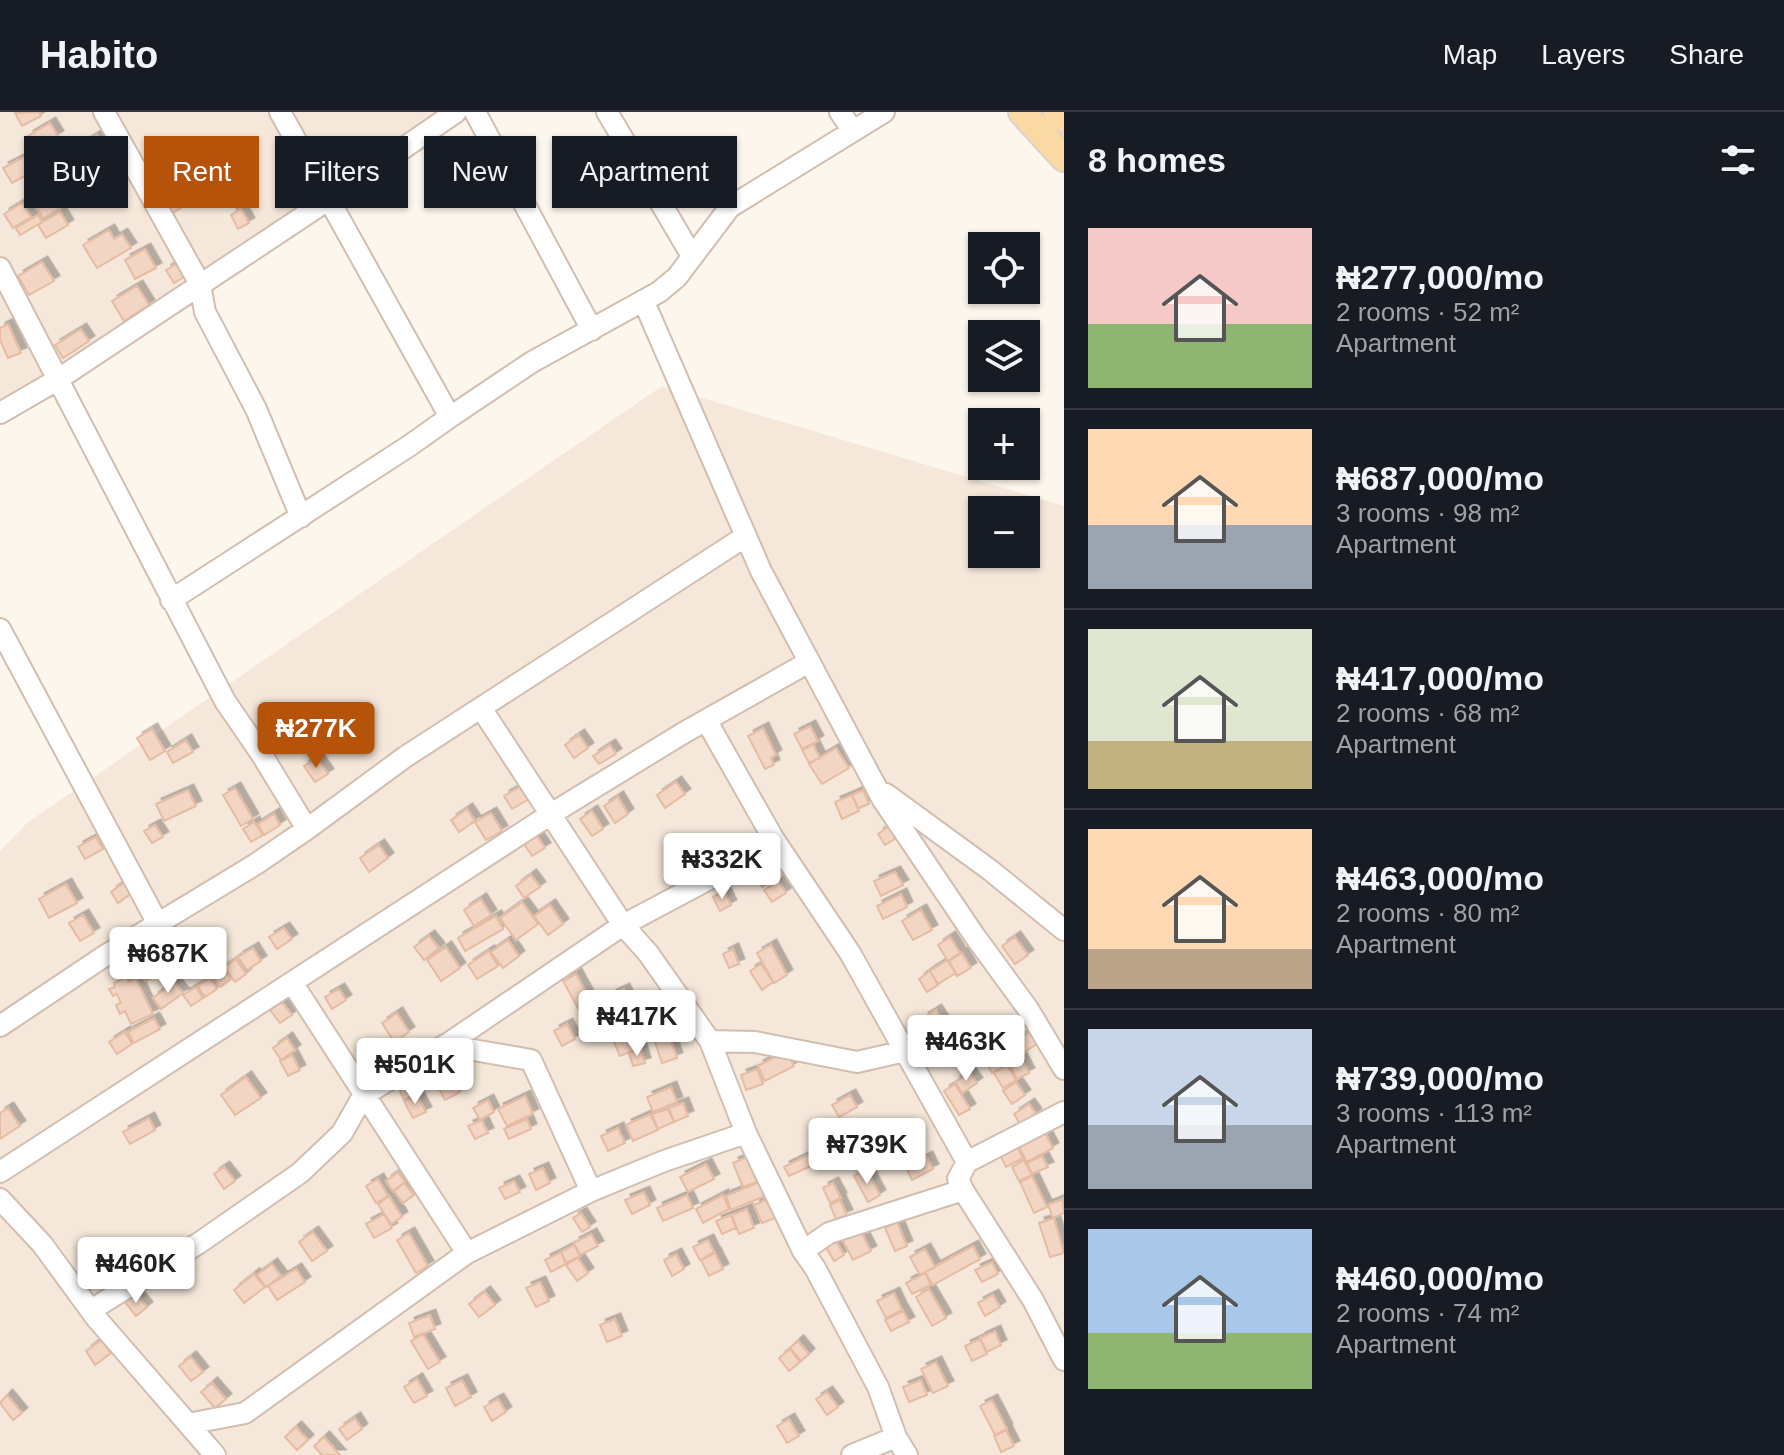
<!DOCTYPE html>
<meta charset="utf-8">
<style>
:root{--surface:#171b24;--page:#20242c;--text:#f1f3f6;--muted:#9ea1a6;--line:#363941;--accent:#b45309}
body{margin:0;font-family:Arial,sans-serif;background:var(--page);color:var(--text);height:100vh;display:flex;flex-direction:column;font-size:30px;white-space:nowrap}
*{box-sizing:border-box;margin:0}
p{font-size:26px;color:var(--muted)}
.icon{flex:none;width:44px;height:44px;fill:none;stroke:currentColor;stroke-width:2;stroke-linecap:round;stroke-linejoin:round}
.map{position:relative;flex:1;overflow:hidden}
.side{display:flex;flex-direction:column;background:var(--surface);width:720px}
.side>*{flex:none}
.top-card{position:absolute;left:24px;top:24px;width:760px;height:72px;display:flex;gap:16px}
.buttons{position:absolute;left:968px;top:120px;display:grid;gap:16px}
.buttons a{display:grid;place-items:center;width:72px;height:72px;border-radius:0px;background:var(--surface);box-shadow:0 2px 6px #0004;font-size:40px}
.price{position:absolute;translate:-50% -68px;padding:0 18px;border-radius:8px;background:#fff;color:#222;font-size:26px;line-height:52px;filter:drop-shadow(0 2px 4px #0008)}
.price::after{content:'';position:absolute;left:50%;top:48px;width:24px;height:18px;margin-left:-12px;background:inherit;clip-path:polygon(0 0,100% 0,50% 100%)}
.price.current{background:var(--accent);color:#fff}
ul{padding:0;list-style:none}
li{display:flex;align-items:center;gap:24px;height:200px;padding:0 24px}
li+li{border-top:2px solid var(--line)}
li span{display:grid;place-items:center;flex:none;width:224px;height:160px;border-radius:0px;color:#555}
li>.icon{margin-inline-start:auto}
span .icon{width:96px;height:96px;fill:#fffc;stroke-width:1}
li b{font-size:34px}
h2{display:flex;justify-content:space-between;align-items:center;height:96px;padding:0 24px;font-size:34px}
.chip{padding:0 28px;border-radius:0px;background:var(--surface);box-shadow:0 2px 6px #0004;font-size:28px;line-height:72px}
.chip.current{background:var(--accent);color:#fff}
header{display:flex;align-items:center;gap:48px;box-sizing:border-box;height:112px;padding:0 40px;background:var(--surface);border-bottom:2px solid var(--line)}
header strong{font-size:38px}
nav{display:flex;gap:44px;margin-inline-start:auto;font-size:28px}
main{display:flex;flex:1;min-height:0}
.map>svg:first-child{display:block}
.residential{fill:#f5e8da;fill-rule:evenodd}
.building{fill:#f3d5c3;stroke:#e6bba3;stroke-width:2;filter:url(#shadow)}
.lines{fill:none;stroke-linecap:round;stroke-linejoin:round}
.minor-casing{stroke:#d1beb0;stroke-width:24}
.major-casing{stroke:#dad1cd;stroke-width:30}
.minor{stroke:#fff;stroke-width:20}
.major{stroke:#fbd9a5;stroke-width:26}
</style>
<header>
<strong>Habito</strong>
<nav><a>Map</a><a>Layers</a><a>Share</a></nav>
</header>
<main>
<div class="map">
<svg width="1064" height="1343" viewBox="0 0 1064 1343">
<defs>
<filter id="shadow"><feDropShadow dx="5.5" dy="-5.5" stdDeviation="0" flood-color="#0004"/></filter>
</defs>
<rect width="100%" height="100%" fill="#fdf6ec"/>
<!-- residential -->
<path class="residential" d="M0,0H472L0,310Z
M662,274L1064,394V1343H0V739L27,711ZM982,398H1026V442H982Z"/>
<!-- building -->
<path class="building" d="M39,0L41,4L22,14L15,1Z
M50,11L58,24L35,36L28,24Z
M97,23L103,35L89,43L83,32Z
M159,41L164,49L147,59L142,50Z
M28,43L36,58L12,71L3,56Z
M221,57L228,69L169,103L162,91Z
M161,62L173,83L162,89L150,68Z
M45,73L59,97L43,106L29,82Z
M22,91L31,105L13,116L4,102Z
M241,97L249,111L238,117L231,103Z
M60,100L68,113L46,126L38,113Z
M38,103L42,110L20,123L16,116Z
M109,118L114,127L122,122L131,136L97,156L83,133Z
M145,137L156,156L135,167L125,148Z
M42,150L54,169L29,183L18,164Z
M176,152L184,165L174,171L166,158Z
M137,174L149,193L124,209L112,189Z
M8,212L21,241L8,246L0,228V216Z
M81,217L89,229L63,246L55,233Z
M810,614L818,629L802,637L794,622Z
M763,616L776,643L771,646L774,653L765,657L748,624Z
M152,617L165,639L150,648L137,626Z
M579,623L588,636L574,646L565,633Z
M186,628L193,640L173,651L167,640Z
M813,632L820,646L809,651L802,638Z
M610,633L616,642L599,652L593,644Z
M836,636L849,656L822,672L809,652Z
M317,646L328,662L315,670L304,654Z
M676,670L685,682L665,696L657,683Z
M523,673L531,686L512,697L504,684Z
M235,676L253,707L241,714L223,683Z
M188,678L196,694L164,709L156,692Z
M863,678L869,692L858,696L852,683Z
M852,683L859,699L842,707L835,690Z
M618,685L628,702L615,711L604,694Z
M467,697L475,709L459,720L451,708Z
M592,699L603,717L592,724L580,707Z
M491,701L502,719L486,728L475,710Z
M274,702L280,713L264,723L258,712Z
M254,710L263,723L251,730L243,717Z
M895,710L903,722L885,733L878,722Z
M155,713L163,725L152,731L144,719Z
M535,721L545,736L532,744L522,729Z
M96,725L103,737L85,747L78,735Z
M379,733L388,746L369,760L360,746Z
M780,743L789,759L762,775L753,759Z
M895,760L903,773L881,784L874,769Z
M531,763L540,775L524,786L516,774Z
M778,769L786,781L772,790L764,778Z
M125,770L132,781L118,791L111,780Z
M66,772L77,791L49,806L39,787Z
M724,779L731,793L720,799L713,785Z
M901,782L907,795L883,807L877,794Z
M481,787L491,803L474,814L464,798Z
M522,790L538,812L516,828L500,806Z
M550,793L563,812L548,823L534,804Z
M921,798L932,818L913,828L902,809Z
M83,803L94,821L80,829L69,811Z
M496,804L503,817L465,839L458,826Z
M284,816L292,827L277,837L269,825Z
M429,824L439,836L424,848L414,835Z
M950,825L960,841L948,849L938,833Z
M1015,825L1028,843L1015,852L1002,834Z
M508,828L519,844L503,856L491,840Z
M771,833L787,863L774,871L757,841Z
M446,835L460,856L441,869L427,848Z
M253,836L261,849L247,858L238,845Z
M733,837L739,852L729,856L723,842Z
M489,839L498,854L477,867L468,853Z
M962,841L971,856L957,864L949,849Z
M165,844L171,858L145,869L139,855Z
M236,847L246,862L235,870L225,855Z
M947,848L956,861L938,872L930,859Z
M761,852L773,870L762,878L750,859Z
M223,856L231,867L220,875L212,864Z
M930,859L938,873L927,880L919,867Z
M576,862L596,898L583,905L563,869Z
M127,865L128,870L136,867L153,902L131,912L125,899L120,902L116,893L121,891L117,882L113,884L109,877L115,875L114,871Z
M210,866L217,877L205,885L198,874Z
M174,870L183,881L161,897L153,886Z
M196,875L203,886L191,894L183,883Z
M339,877L346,888L332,897L325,885Z
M624,877L633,896L620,902L611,883Z
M604,885L615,905L603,911L592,891Z
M282,890L292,903L280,911L270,898Z
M936,898L954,927L941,935L923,906Z
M397,901L409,920L394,930L382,911Z
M154,906L160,917L134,931L128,920Z
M980,911L1006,953L992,961L967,919Z
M567,912L575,927L562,934L554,919Z
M125,920L132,932L117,942L109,930Z
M1029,920L1037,932L1007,951L1000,940Z
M629,924L635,938L620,944L614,930Z
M669,924L677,946L662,951L655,930Z
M287,926L295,938L281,948L273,936Z
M641,937L645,951L633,954L629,941Z
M786,939L794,954L765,969L758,954Z
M292,943L300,958L288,964L280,949Z
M1021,946L1029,961L1017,967L1009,952Z
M1007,953L1016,968L1003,976L994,961Z
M757,957L763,972L746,978L741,963Z
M970,961L977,971L962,981L955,970Z
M246,965L261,986L235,1003L221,983Z
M409,967L417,982L404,988L397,973Z
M454,967L460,980L445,988L438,975Z
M1016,970L1025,983L1012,992L1003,979Z
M955,972L970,997L959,1003L944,979Z
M671,975L677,990L653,1000L647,985Z
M417,983L426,1000L413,1006L404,989Z
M850,983L857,995L839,1005L832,993Z
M525,984L533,1002L507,1014L498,997Z
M488,988L494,1000L480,1008L473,996Z
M683,991L688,1004L674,1010L669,996Z
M1029,992L1036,1002L1020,1012L1014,1002Z
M8,996L20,1014L0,1027V1001Z
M668,997L674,1010L658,1017L652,1002Z
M650,1002L658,1018L633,1029L626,1013Z
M149,1006L155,1018L130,1032L123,1020Z
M527,1007L531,1017L509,1027L504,1017Z
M482,1008L488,1021L475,1027L468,1014Z
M846,1013L862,1049L845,1056L829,1021Z
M618,1016L625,1031L608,1039L601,1024Z
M1044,1019L1053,1036L1027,1050L1018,1033Z
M830,1022L834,1032L818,1040L813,1029Z
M1016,1033L1023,1046L1006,1055L999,1041Z
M817,1039L822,1049L789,1064L784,1055Z
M1042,1044L1048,1055L1032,1062L1027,1051Z
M747,1045L757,1070L743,1075L733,1051Z
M927,1045L933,1057L912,1068L906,1056Z
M1024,1048L1032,1063L1019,1069L1012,1055Z
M706,1052L714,1067L688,1080L680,1065Z
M224,1055L235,1069L224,1077L214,1062Z
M543,1056L550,1071L536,1078L529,1062Z
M866,1057L880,1083L868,1090L854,1064Z
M398,1060L405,1070L393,1079L386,1069Z
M1032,1064L1047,1095L1034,1101L1020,1070Z
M378,1067L388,1084L376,1091L366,1074Z
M514,1069L520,1080L505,1087L499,1076Z
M759,1070L765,1084L731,1098L726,1084Z
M404,1071L414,1083L403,1091L394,1079Z
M833,1071L841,1086L830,1091L823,1076Z
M644,1080L650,1093L632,1102L625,1088Z
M687,1083L693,1096L663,1109L657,1096Z
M723,1083L729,1097L703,1111L696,1097Z
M389,1084L402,1105L391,1112L378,1092Z
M1063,1087L1064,1101L1053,1106L1048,1093Z
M766,1088L775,1106L762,1111L754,1093Z
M840,1088L847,1103L836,1107L830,1093Z
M747,1097L754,1116L739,1122L732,1103Z
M581,1101L590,1115L582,1120L573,1106Z
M384,1102L392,1116L374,1126L366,1112Z
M731,1103L736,1116L722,1122L716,1109Z
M1054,1106L1064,1141L1050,1145L1039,1111Z
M897,1110L907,1134L895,1139L885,1116Z
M860,1118L871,1139L853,1148L842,1127Z
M313,1120L327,1139L312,1149L299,1130Z
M409,1121L428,1154L416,1161L397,1128Z
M591,1122L598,1134L580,1143L574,1131Z
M834,1126L844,1143L834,1149L824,1132Z
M708,1128L714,1140L700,1148L693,1135Z
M574,1133L580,1144L566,1151L561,1140Z
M973,1134L980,1147L933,1173L925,1160Z
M925,1137L935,1155L920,1163L910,1145Z
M561,1140L566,1152L551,1160L545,1148Z
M715,1141L723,1157L709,1164L701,1148Z
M676,1142L684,1157L672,1164L664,1148Z
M578,1146L588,1161L577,1169L566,1153Z
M992,1150L998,1162L982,1170L975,1158Z
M272,1152L281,1164L266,1175L257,1163Z
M296,1157L305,1170L277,1188L268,1174Z
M925,1161L931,1173L912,1182L906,1171Z
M254,1162L265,1175L244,1191L234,1178Z
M540,1170L549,1189L536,1195L526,1176Z
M929,1177L946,1206L932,1214L916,1185Z
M485,1180L495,1193L479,1205L469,1192Z
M135,1181L147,1195L136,1204L125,1190Z
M894,1181L902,1198L886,1206L877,1189Z
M993,1183L1000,1195L985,1204L978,1191Z
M903,1199L909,1210L891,1219L885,1208Z
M430,1203L435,1217L414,1225L409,1211Z
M615,1207L622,1224L607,1230L600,1213Z
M995,1219L1001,1233L987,1240L980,1226Z
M423,1222L440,1250L428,1257L411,1229Z
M980,1227L987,1242L972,1249L965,1234Z
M101,1228L111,1241L95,1253L86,1239Z
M798,1229L809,1242L801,1249L790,1236Z
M790,1237L800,1250L789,1259L779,1246Z
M191,1245L203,1260L191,1269L179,1254Z
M936,1250L948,1274L933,1281L921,1257Z
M417,1267L427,1284L414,1291L404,1275Z
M462,1268L471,1285L455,1294L446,1276Z
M921,1268L927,1283L909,1290L903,1275Z
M212,1271L226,1287L215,1296L201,1280Z
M827,1280L838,1295L827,1303L816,1287Z
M7,1283L22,1301L13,1308L0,1291Z
M498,1287L506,1300L492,1309L484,1295Z
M992,1288L1007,1317L995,1323L980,1294Z
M355,1306L362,1317L347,1328L339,1317Z
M789,1307L799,1324L787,1331L777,1314Z
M296,1315L308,1328L297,1338L285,1325Z
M1006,1318L1014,1334L1001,1340L994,1324Z
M324,1325L340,1343H322L314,1334Z"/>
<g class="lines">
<defs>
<path id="minor" d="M104,0L200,172L205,200L256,297L301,405
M475,0L592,218
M607,0L692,144
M840,0L853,19
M0,156L225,589L262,643L307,717L405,645L746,424
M644,190L761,459L883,688L974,823L1028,897L1064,957
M0,301L57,268L328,88L456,0
M450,305L532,250L659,180L677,165L730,95L884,0
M171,488L409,334L450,305L280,0
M0,517L157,810
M706,608L773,726L850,841L967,1050L958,1067L963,1078L829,1121L803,1139
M886,682L990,758L1064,818
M293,872L467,1141
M0,914L106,843L256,752L307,717
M710,929L755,930L857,950L905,939
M446,933L623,813L715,764L773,726
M746,1021L803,1139L815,1156L878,1275L896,1325L907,1343
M967,1050L1064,1000
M0,1060L551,702L685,620L809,550
M963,1078L1033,1188L1064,1248
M0,1087L42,1132L97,1207L215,1343
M91,1198L199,1131L300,1061L342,1021L363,984L445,933L531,948L591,1079L664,1049L746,1021L710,929L648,841L623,813L481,596
M188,1312L245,1301L467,1141L591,1079
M852,1343L896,1325"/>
<path id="major" d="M1022,0L1064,46
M1057,0L1064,7"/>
</defs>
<!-- minor casing -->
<use href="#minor" class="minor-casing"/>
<!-- major casing -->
<use href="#major" class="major-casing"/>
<!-- minor -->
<use href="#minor" class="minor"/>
<!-- major -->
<use href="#major" class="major"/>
</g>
</svg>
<div class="buttons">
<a><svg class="icon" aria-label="locate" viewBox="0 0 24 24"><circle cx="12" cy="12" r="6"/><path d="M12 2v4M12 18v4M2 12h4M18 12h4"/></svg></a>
<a><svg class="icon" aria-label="layers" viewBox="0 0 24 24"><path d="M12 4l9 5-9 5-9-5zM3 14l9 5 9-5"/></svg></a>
<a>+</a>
<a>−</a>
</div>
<b class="price current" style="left:316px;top:658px">₦277K</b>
<b class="price" style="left:722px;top:789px">₦332K</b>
<b class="price" style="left:168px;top:883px">₦687K</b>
<b class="price" style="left:637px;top:946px">₦417K</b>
<b class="price" style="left:966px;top:971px">₦463K</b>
<b class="price" style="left:415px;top:994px">₦501K</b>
<b class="price" style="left:867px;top:1074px">₦739K</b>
<b class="price" style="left:136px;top:1193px">₦460K</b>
<div class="top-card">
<a class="chip">Buy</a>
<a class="chip current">Rent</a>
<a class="chip">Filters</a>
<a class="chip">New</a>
<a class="chip">Apartment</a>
</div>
</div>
<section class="side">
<h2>8 homes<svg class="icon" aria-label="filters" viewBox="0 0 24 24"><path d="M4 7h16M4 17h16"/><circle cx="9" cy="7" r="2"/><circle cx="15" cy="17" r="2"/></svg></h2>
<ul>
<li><span style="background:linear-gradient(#f6c9c9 60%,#8fb573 0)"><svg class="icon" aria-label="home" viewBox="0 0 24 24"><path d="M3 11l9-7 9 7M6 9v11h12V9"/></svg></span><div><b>₦277,000/mo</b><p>2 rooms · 52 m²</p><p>Apartment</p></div></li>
<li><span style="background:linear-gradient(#ffd9b3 60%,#9aa5b1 0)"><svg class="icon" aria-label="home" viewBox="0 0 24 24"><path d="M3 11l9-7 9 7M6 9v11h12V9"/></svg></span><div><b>₦687,000/mo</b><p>3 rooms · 98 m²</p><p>Apartment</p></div></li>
<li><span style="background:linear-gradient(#dfe7d0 70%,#c2b280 0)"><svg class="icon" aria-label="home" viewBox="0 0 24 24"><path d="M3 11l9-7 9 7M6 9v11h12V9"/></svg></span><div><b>₦417,000/mo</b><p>2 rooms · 68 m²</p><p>Apartment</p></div></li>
<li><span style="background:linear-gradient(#ffd9b3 75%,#b9a48a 0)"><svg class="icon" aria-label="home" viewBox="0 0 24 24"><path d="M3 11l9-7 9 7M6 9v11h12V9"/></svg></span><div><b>₦463,000/mo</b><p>2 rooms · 80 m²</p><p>Apartment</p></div></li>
<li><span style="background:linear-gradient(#c9d6e8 60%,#9aa5b1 0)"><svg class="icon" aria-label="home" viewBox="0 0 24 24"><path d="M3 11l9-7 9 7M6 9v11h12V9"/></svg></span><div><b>₦739,000/mo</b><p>3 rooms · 113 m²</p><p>Apartment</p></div></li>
<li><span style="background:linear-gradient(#a9c7e8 65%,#8fb573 0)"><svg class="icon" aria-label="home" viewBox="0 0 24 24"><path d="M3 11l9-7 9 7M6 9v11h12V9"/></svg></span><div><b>₦460,000/mo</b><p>2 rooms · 74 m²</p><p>Apartment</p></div></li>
</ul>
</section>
</main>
